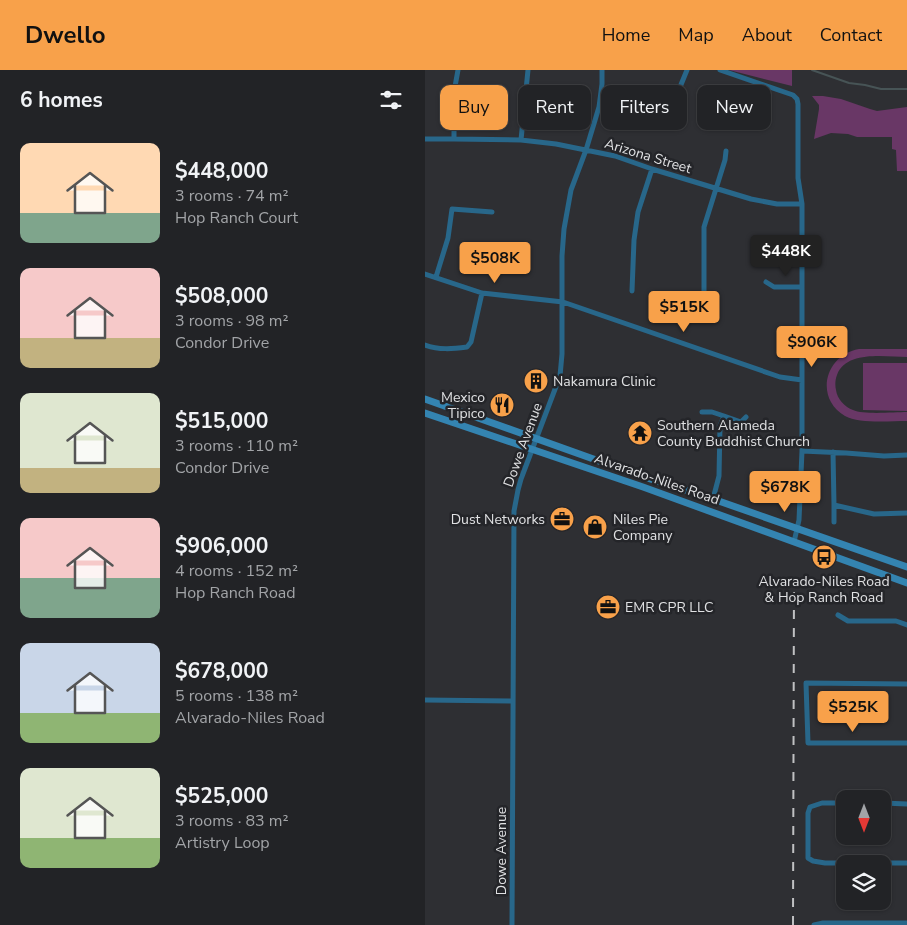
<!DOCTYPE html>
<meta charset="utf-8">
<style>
:root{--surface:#222326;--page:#2e2f32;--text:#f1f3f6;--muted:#a2a4a7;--line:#3f4043;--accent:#f8a14a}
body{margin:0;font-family:"Nunito Sans",sans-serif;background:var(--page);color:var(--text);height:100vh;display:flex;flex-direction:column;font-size:19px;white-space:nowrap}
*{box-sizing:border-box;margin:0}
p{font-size:16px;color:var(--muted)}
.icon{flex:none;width:28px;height:28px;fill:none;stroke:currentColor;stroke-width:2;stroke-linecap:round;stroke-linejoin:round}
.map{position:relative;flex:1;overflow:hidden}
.drawer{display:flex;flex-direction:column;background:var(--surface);width:425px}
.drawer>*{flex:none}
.banner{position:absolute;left:15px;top:15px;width:391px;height:45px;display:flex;gap:10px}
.needle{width:32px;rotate:180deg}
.controls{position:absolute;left:411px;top:720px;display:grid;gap:10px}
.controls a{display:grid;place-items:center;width:55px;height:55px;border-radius:10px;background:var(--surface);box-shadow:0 1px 4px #0004,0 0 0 1px var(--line);font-size:25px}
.price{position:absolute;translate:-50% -42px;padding:0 11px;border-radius:5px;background:var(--accent);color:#111;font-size:16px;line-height:32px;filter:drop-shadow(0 1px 2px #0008)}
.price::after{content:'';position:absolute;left:50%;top:30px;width:15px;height:11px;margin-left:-8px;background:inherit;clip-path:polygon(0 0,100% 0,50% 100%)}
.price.current{background:#222;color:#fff}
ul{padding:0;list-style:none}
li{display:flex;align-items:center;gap:15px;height:125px;padding:0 20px}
li span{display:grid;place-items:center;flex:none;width:140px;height:100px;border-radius:10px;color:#555}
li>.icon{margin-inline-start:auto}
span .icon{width:60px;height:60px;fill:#fffc;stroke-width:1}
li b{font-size:21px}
h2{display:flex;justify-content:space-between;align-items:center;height:60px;padding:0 20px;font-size:21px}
.pill{padding:0 18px;border-radius:10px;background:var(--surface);box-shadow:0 1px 4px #0004,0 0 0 1px var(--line);font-size:18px;line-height:45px}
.pill.current{background:var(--accent);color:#111}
header{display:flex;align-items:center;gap:30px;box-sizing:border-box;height:70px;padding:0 25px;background:var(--accent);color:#111}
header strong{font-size:24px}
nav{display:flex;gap:28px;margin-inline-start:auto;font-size:18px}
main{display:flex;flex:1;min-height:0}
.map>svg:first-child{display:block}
.green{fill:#693766}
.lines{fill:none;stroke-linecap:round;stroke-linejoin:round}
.stream{stroke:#475456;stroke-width:2}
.street{stroke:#28678a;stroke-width:5}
.secondary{stroke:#3484b1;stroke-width:7}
.rail{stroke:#c0c1c3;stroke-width:2;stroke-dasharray:9 9;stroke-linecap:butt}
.labels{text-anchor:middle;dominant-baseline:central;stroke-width:5;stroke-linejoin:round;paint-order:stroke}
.street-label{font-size:14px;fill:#e0e1e3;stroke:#242529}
.poi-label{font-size:14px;fill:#e0e1e3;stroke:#242529;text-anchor:start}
</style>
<header>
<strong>Dwello</strong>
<nav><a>Home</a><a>Map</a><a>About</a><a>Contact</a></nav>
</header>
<main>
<section class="drawer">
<h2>6 homes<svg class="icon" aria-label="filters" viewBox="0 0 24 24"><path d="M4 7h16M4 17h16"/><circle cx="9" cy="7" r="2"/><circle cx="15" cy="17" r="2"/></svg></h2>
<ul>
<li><span style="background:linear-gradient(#ffd9b3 70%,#7fa58c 0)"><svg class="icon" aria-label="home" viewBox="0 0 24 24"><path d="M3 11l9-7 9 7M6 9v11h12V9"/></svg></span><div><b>$448,000</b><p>3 rooms · 74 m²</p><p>Hop Ranch Court</p></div></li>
<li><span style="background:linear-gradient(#f6c9c9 70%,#c2b280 0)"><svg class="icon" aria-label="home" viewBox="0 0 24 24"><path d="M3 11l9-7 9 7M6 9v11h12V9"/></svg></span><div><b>$508,000</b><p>3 rooms · 98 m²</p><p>Condor Drive</p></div></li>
<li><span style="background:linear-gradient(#dfe7d0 75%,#c2b280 0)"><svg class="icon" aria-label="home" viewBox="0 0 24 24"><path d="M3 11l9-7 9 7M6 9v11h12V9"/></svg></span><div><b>$515,000</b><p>3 rooms · 110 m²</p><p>Condor Drive</p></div></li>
<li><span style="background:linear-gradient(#f6c9c9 60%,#7fa58c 0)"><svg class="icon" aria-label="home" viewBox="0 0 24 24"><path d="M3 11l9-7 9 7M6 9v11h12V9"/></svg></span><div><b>$906,000</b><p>4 rooms · 152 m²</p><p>Hop Ranch Road</p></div></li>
<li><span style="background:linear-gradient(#c9d6e8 70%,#8fb573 0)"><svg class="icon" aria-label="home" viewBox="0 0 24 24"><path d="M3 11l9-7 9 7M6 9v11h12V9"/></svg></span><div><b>$678,000</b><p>5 rooms · 138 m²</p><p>Alvarado-Niles Road</p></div></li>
<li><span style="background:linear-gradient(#dfe7d0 70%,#8fb573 0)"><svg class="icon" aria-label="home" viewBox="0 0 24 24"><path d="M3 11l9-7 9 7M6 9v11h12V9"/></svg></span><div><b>$525,000</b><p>3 rooms · 83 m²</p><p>Artistry Loop</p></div></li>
</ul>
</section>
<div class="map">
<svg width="482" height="855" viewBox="0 0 482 855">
<rect width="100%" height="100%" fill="#2e2f33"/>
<!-- green -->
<path class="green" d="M304,0H367V16Z
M387,26H398L416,29L445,39L452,41L482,37V101H472L471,80L467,79V67H432L423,64L406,63L389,69L394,39V35Z
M434,279H482V287C461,287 421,280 412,305C410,310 410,316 411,320C412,329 420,337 428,340C439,345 469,342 482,342V351C465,351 434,354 420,346C389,328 400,285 434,279Z
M438,293H482V341L438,340Z"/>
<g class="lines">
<!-- stream -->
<path class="stream" d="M387,0L424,13L440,15L456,19H482"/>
<!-- street -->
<path class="street" d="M295,0L368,25L372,29L373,34V108L377,134V381L374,450L369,472
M247,29L253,22L262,0
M0,69H29L96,70L131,74L190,86L227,99L326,129L352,134H377
M29,69V22L33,0
M96,70L103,0
M0,204L57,223L138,232L355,307L377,310
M11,207L23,168L27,139L67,142
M341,212L349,217H377
M207,221L209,170L213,142L227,99
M277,247L279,239V157L300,90L301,81
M0,275C14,280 27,279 42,277L46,272L57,223
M277,342H287L299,346
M377,381L421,383L459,386L482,385
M408,382L409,435L449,444L482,443
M288,429L294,406L295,356L299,346L316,352L321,347
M409,452V435
M413,545L423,551H471L482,555
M482,614L381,613L383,673H482
M0,630L88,631
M420,733H397L385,737L383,743V788L388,791L400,793H482
M458,733L482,734
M87,855L89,441L93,420L96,409L135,306L137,284V186L139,159L146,120L161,80L174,37L177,14V0
M389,855L398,853H482"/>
<!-- secondary -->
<path class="secondary" d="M0,329L216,406L288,429L482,497
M0,343L218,417L482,513"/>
<!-- rail -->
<path class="rail" d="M368,855L369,508"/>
</g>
<!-- icons -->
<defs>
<symbol id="building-disc" viewBox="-11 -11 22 22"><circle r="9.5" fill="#f8a14a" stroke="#242529"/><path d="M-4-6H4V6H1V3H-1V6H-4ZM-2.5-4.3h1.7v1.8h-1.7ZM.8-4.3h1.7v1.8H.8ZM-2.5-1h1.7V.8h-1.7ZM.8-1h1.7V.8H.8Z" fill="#111"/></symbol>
<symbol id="restaurant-disc" viewBox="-11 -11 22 22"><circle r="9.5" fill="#f8a14a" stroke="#242529"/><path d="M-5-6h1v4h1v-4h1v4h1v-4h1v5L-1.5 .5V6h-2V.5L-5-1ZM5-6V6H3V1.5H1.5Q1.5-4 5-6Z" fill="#111"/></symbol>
<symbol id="temple-disc" viewBox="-11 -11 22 22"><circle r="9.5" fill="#f8a14a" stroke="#242529"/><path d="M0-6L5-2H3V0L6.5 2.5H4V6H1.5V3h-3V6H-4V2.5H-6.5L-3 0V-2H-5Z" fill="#111"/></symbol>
<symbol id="office-disc" viewBox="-11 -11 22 22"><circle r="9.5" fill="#f8a14a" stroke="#242529"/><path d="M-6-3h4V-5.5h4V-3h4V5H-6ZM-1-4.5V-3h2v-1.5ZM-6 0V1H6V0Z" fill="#111"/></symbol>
<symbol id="shop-disc" viewBox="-11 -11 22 22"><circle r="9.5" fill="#f8a14a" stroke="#242529"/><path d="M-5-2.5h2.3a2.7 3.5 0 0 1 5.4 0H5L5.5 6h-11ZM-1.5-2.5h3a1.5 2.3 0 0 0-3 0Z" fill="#111"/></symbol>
<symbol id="bus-disc" viewBox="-11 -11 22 22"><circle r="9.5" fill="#f8a14a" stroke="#242529"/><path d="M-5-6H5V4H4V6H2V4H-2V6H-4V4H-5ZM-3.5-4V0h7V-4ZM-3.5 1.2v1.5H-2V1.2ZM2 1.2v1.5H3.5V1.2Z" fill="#111"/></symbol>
</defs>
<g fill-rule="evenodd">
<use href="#building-disc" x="97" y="297" width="28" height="28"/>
<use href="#restaurant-disc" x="63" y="321" width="28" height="28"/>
<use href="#temple-disc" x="201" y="349" width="28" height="28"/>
<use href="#office-disc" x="123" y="435" width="28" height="28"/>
<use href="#shop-disc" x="156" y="443" width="28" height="28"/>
<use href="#bus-disc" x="385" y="473" width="28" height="28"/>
<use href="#office-disc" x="169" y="523" width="28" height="28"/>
</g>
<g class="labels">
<!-- street labels -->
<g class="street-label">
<text transform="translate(223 86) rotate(17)">Arizona Street</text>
<text transform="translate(98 375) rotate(-70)">Dowe Avenue</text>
<text transform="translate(232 409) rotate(19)">Alvarado-Niles Road</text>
<text transform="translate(76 781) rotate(-90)">Dowe Avenue</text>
</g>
<!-- poi labels -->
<g class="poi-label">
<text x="128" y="311">Nakamura Clinic</text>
<text x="60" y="327" text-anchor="end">Mexico<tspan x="60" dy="16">Tipico</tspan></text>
<text x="232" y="355">Southern Alameda<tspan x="232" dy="16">County Buddhist Church</tspan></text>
<text x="120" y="449" text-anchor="end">Dust Networks</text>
<text x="188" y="449">Niles Pie<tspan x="188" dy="16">Company</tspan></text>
<text x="399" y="511" text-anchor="middle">Alvarado-Niles Road<tspan x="399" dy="16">&amp; Hop Ranch Road</tspan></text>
<text x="200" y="537">EMR CPR LLC</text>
</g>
</g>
</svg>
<div class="controls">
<a><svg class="needle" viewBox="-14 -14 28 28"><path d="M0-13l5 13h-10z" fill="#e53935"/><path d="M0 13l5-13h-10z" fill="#a2a4a7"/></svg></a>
<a><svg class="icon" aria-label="layers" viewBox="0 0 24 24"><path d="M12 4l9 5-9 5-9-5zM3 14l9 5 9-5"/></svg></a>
</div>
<b class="price current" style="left:361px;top:207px">$448K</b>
<b class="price" style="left:70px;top:214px">$508K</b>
<b class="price" style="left:259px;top:263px">$515K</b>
<b class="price" style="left:387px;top:298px">$906K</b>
<b class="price" style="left:360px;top:443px">$678K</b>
<b class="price" style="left:428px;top:663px">$525K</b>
<div class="banner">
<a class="pill current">Buy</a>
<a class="pill">Rent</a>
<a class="pill">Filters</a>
<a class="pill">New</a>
</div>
</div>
</main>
